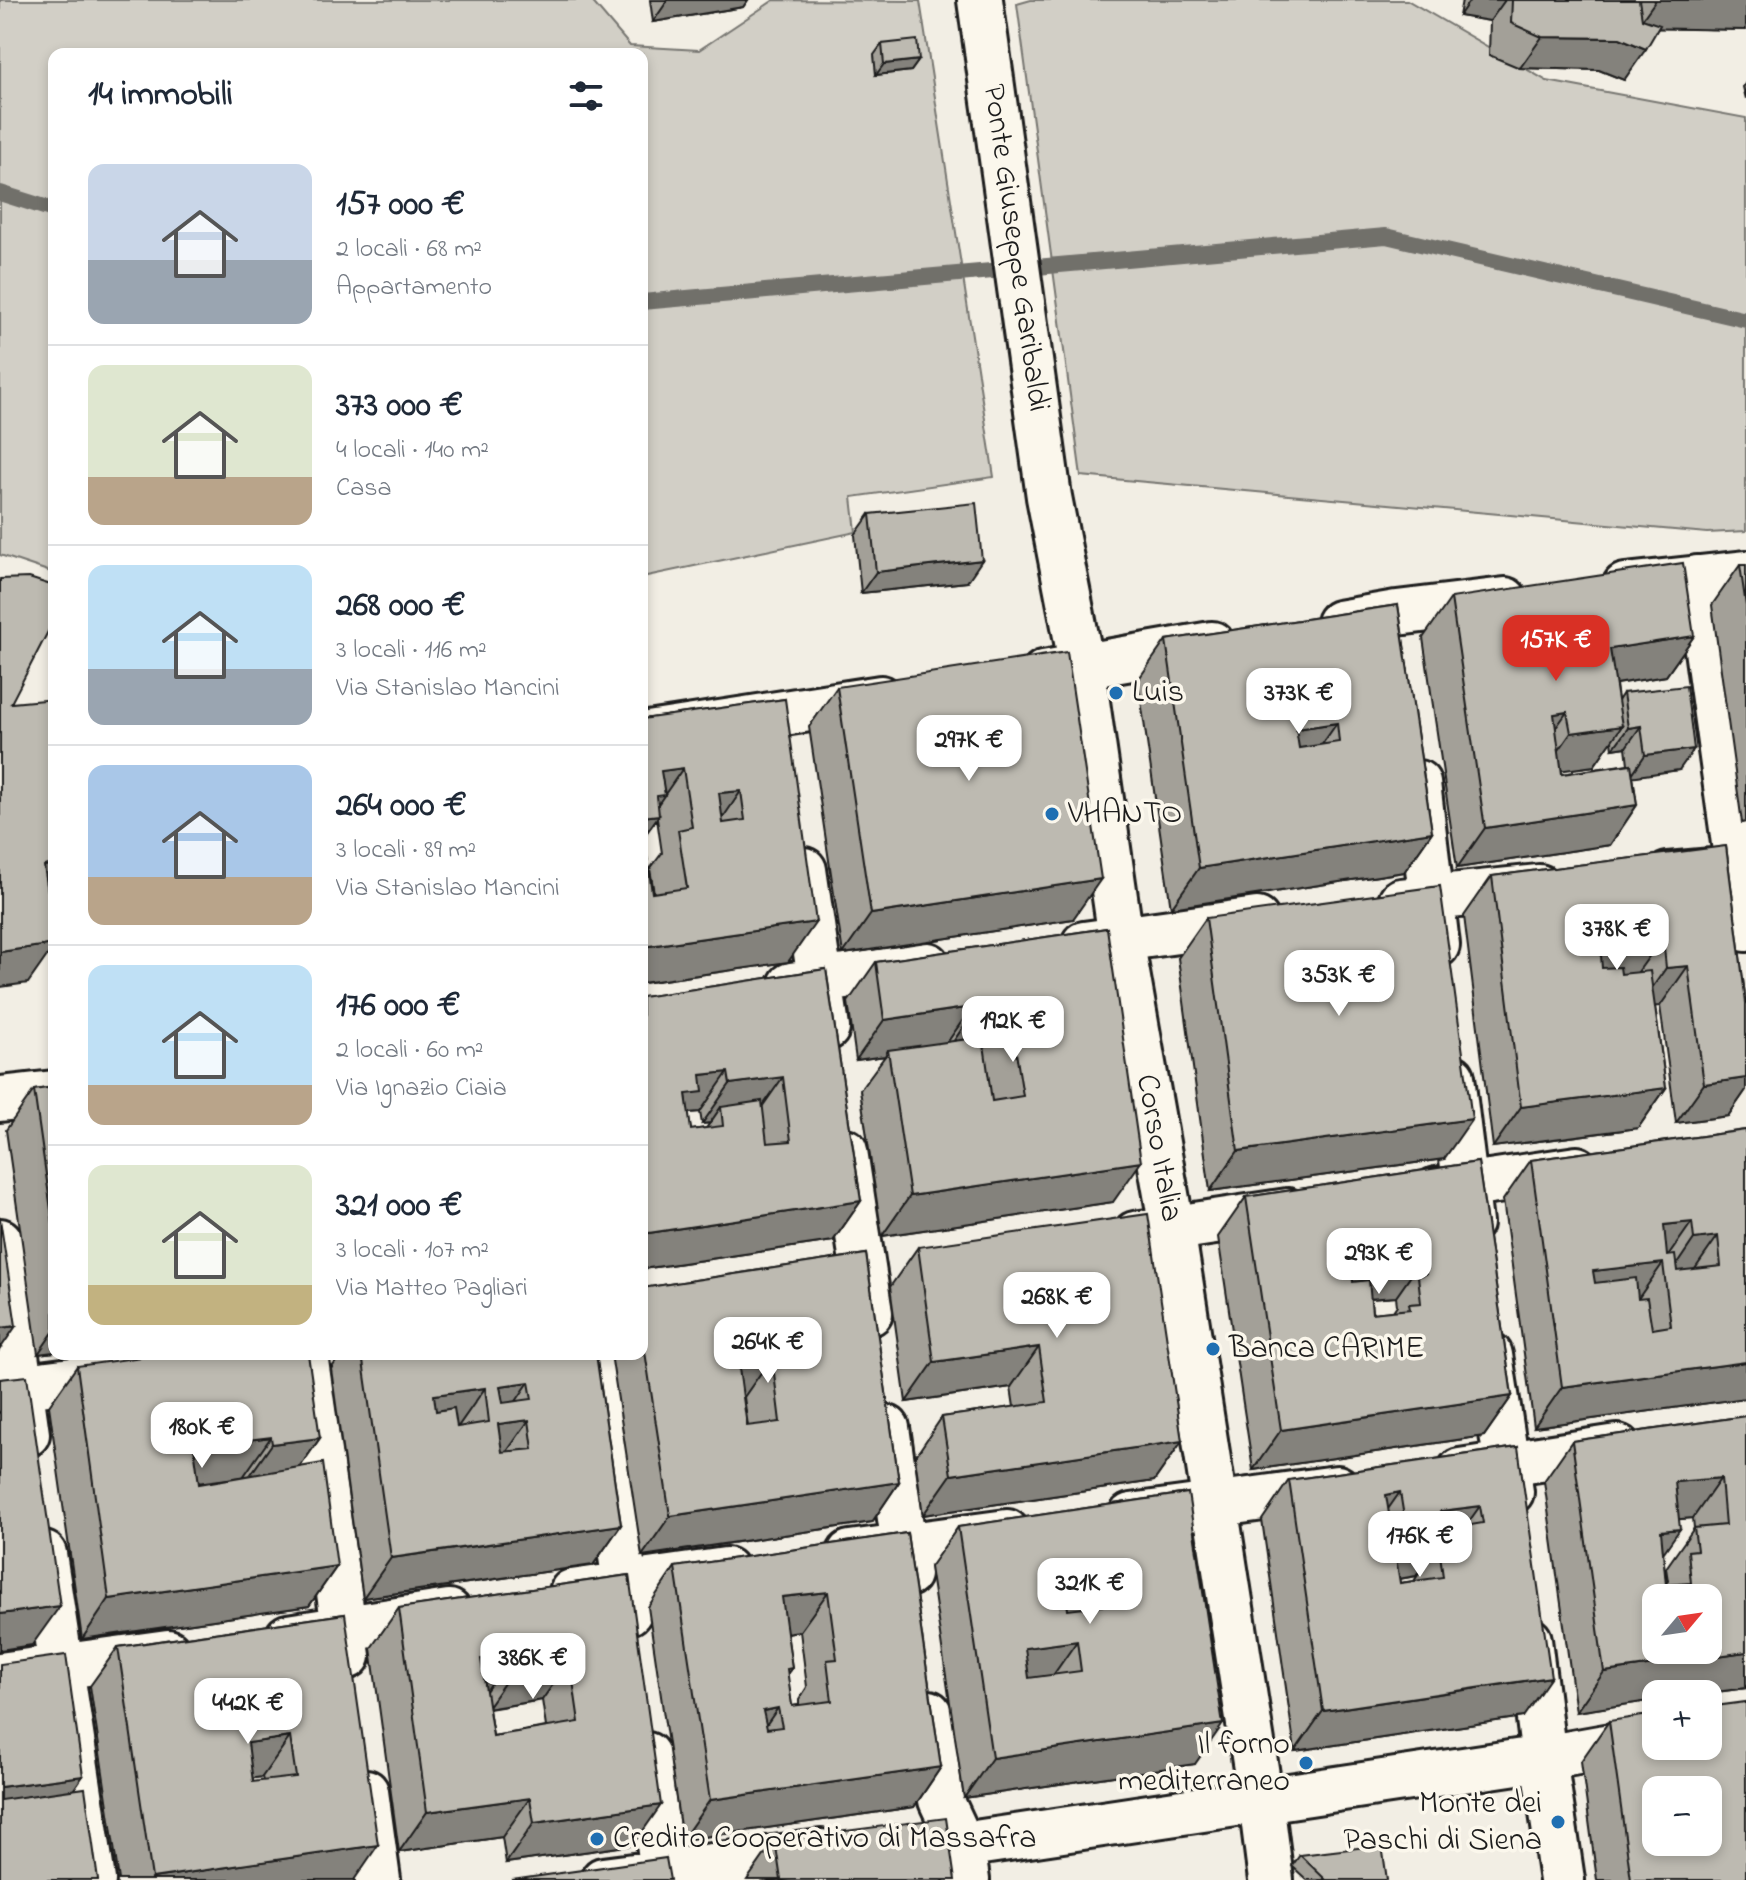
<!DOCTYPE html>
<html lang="it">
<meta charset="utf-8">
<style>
:root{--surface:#fff;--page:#f2f2f3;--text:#1f2937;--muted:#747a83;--line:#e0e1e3;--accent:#d93025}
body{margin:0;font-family:"Indie Flower",sans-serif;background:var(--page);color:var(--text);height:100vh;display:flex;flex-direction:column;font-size:30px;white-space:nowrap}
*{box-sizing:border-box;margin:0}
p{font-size:26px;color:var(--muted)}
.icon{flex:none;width:44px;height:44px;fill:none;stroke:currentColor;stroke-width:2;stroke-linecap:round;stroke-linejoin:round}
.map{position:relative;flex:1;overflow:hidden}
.drawer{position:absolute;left:48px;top:48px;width:600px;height:1312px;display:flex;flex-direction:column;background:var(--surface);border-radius:16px;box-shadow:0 4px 12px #0003}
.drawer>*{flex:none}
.needle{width:52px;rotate:61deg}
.tools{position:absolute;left:1642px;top:1584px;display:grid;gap:16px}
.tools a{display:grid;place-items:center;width:80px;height:80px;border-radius:16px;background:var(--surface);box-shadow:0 4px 12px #0003;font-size:40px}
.price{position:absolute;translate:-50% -68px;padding:0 18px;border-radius:16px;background:#fff;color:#222;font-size:26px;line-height:52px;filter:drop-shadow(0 2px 4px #0008)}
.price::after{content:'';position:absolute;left:50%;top:48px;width:24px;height:18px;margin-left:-12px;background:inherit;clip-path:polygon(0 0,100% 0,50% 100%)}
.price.on{background:var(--accent);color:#fff}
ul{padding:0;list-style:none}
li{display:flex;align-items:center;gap:24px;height:200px;padding:0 40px}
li+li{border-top:2px solid var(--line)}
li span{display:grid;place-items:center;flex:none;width:224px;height:160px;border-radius:16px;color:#555}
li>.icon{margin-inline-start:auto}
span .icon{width:96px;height:96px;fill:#fffc;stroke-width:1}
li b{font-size:34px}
h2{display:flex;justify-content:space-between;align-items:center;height:96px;padding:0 40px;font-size:34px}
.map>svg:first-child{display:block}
.grass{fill:#d2cfc6;stroke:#777671;stroke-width:2}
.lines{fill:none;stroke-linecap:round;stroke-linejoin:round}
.stream{stroke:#716f6b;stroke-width:16}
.street-casing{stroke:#1c1c1c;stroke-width:50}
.secondary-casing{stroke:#1c1c1c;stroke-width:50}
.primary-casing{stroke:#1c1c1c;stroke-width:50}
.street{stroke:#fbf7ec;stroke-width:44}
.secondary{stroke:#fbf7ec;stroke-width:44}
.primary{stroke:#fbf7ec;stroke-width:44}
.wall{fill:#a3a098;stroke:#1c1c1c;stroke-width:2;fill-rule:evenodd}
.shaded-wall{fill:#84827c;stroke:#1c1c1c;stroke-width:2}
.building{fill:#bdbab1;stroke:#1c1c1c;stroke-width:2;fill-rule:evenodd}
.poi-dot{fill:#1f6fb2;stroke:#fbf7ec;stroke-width:3}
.labels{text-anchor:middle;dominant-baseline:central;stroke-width:7;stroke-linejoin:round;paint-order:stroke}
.street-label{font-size:32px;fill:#1c1c1c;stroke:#fbf7ec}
.poi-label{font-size:32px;fill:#1c1c1c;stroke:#fbf7ec;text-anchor:start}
</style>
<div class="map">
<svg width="1746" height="1880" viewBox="0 0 1746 1880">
<rect width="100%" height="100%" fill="#f2eee4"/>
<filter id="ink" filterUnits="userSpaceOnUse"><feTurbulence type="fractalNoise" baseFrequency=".0125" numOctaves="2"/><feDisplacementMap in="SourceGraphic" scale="16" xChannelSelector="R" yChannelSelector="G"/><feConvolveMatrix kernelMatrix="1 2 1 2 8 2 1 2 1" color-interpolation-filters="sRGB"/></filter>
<g filter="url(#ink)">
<!-- grass -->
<path class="grass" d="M0,0H591L630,46L699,50L774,0L920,1L994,477L852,497L856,532L642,577V54H54V573L0,555Z
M1031,0H1407L1547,81L1746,118V531L1707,533L1081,476L1017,4Z"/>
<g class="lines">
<!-- stream -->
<path class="stream" d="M0,193L54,210
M642,302L1386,236L1746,320"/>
<defs>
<path id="street" d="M1697,578L1746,929
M1625,586L1746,573
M1339,623L1397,613L1505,600
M1044,673L1212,644
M642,735L881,698
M1418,783L1437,945
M804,870L827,1028
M1668,875L1746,868
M1401,901L1539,887
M1084,944L1257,920
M791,985L928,965
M1452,1077L1470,1223
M0,1099L54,1093
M845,1151L870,1313
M1436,1190L1577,1169
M1135,1234L1288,1211
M0,1241L27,1434
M305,1354L348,1656
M592,1354L629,1612
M1490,1355L1511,1492
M0,1389L127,1373
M887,1428L908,1574
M1460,1471L1618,1447
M1131,1516L1337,1488
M850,1553L1007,1532
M44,1554L93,1880
M572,1592L726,1570
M288,1637L449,1612
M1529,1640L1544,1758L1656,1738
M0,1675L168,1652
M929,1713L941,1800L962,1845
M647,1755L664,1880
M366,1792L378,1880
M1261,1801L1271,1880
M603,1880L821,1852"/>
<path id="secondary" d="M980,0L1049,497L1082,667L1121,939L1172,1228L1261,1801"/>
<path id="primary" d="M967,1880L962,1845L1544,1758L1562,1880"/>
</defs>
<!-- street casing -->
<use href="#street" class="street-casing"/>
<!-- secondary casing -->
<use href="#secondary" class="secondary-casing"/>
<!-- primary casing -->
<use href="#primary" class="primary-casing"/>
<!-- street -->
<use href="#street" class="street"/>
<!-- secondary -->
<use href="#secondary" class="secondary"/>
<!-- primary -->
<use href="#primary" class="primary"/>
</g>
<!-- wall -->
<path class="wall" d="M650,0H748L743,7L653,22Z
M1462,0H1746V30L1658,28L1624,80L1599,70L1520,68L1489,55L1490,21L1459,16Z
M882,44L919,60L911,71L876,75L874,55Z
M1746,82V99L1743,87Z
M870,514L967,582L861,593L855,535Z
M1740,565H1746V822L1742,823L1712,605Z
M1451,598L1694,636L1666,676L1616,684L1618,701L1623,693L1679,770L1633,776L1637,805L1610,845L1457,868L1423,638ZM1612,740L1613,749L1626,747L1628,764L1562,774L1561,770L1594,766Z
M1398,605L1432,832L1404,872L1171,908L1138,680L1166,640Z
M837,687L1073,919L843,954L809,727Z
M785,699L788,962L642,983V719ZM657,819L662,853L650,869L654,893H652L644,836Z
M1726,846L1746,1003V1090L1728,1116L1676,1123L1660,1006H1655L1666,1088L1638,1128L1493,1147L1464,916L1492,876Z
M1206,918L1444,1159L1210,1191L1178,958Z
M1107,928L1113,1202L882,1236L860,1090L885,1056L856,1060L848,1002L876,962Z
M826,969L861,1201L833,1241L642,1269V997ZM700,1112L702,1124L710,1123L706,1128L691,1130L688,1113Z
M54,1087V1352L38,1354L6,1130L34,1090Z
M1746,1130V1398L1534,1427L1503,1200L1531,1160Z
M1478,1162L1512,1396L1484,1436L1253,1470L1218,1237L1246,1197ZM1396,1297L1397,1305L1393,1311L1372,1313L1371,1299Z
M918,1247L1182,1441L1154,1481L923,1515L915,1457L942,1417L1014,1407L1011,1387L906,1402L890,1287Z
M866,1254L899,1482L872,1522L642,1556L611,1354H642V1288ZM743,1397H744L748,1426H747Z
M341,1354H596L621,1525L593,1565L363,1598L331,1369Z
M77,1366L320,1438L300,1467L337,1566L309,1606L82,1639L49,1406Z
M1746,1416V1688L1701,1694H1656V1700L1576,1712L1544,1481L1572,1441ZM1693,1518L1694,1528L1666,1568L1668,1581L1666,1583L1663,1552L1679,1519Z
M1518,1447L1523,1717L1295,1751L1262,1520L1289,1480ZM1436,1548L1414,1581L1400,1583L1399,1579L1416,1576Z
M1188,1493L1195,1764L964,1798L930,1567L958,1527Z
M907,1533L941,1767L914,1807L682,1840L648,1607L675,1567ZM800,1631L807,1687L799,1700V1705L792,1706L787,1674L792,1668L787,1633Z
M629,1575L633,1845L506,1863L502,1837L399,1852L371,1648L399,1608ZM542,1700L546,1727L493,1736L489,1709Z
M345,1614L354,1880H119L90,1686L118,1647ZM262,1777L263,1781L253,1782V1778Z
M1609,1721L1746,1880H1597L1581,1761Z
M775,1840L955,1880H747Z
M1300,1855L1386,1880H1307L1292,1866Z"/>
<!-- shaded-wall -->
<path class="shaded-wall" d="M668,0H748L743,7L653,22Z
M1470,0H1505L1490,21L1459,16Z
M1656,0H1746V30L1636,28Z
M1542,37L1620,38L1646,49L1624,80L1599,70L1520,68Z
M919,60L911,71L876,75L884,64Z
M982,560L967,582L861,593L876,572Z
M1694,636L1666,676L1583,689L1610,649Z
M1567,712L1539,752L1554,714Z
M1337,723L1309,763L1268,769L1296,729Z
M1622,726L1594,766L1543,773L1571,733Z
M1641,726L1626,747L1613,749L1628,728Z
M1694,749L1679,770L1630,777L1645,755Z
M683,768L650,816L659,815L642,839V817L661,771Z
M741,791L714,831L719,793Z
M1637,805L1610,845L1457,868L1485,828Z
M1432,832L1404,872L1171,908L1199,868Z
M54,864V900L16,906L44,866Z
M1101,879L1073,919L843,954L871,914Z
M816,922L788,962L642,983V947Z
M1663,937L1635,976L1572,983L1600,943Z
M54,944V946L28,983L0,987V952Z
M1688,966L1660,1006L1638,1008L1666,968Z
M972,1007L944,1047L888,1050L885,1056L856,1060L884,1020Z
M1009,1009L981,1048L945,1054L972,1014Z
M728,1072L700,1112L688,1113L686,1094L701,1075Z
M783,1077L755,1117L721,1107L710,1123L702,1124L730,1084Z
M1746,1078V1090L1728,1116L1676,1123L1704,1084Z
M1666,1088L1638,1128L1493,1147L1521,1107Z
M1472,1119L1444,1159L1210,1191L1238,1151Z
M1141,1162L1113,1202L882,1236L910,1196Z
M861,1201L833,1241L642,1269V1234Z
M1692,1222L1664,1262V1225Z
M1718,1236L1690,1276L1667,1279L1694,1239Z
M1424,1257L1396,1297L1367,1299L1324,1310L1352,1270L1390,1260Z
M1663,1263L1635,1303L1566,1311L1593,1271Z
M16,1326L0,1349V1328Z
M54,1331V1352L38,1354Z
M1039,1347L1011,1387L906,1402L934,1362Z
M772,1357L744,1397L710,1401L738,1361Z
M1746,1362V1398L1534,1427L1562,1387Z
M529,1382L502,1422L500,1386Z
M485,1388L457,1428L406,1435L434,1395Z
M1512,1396L1484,1436L1253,1470L1281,1430Z
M529,1420L501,1460L498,1424Z
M271,1437L243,1477L166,1487L194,1447Z
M320,1438L292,1478L244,1484L272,1444Z
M1182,1441L1154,1481L923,1515L951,1475Z
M1721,1478L1693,1518L1647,1522L1675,1482Z
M899,1482L872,1522L642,1556L670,1516Z
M1400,1492L1372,1532L1386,1495Z
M1480,1506L1460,1534L1459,1527L1446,1546H1439L1436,1548L1416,1576L1381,1582L1408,1542L1440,1511Z
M621,1525L593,1565L363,1598L391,1558Z
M1680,1529L1652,1569L1661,1531Z
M1096,1561L1068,1601L1035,1605L1063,1565Z
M337,1566L309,1606L82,1639L109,1599Z
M828,1592L800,1631L754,1637L782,1597Z
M60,1606L32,1645L0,1650V1614Z
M1077,1641L1049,1681L997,1688L1025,1648Z
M1746,1652V1688L1701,1694H1656V1700L1576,1712L1604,1672Z
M512,1654L484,1694L481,1659Z
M570,1660L542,1700L486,1709L514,1669Z
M1551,1677L1523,1717L1295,1751L1323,1711Z
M778,1708L750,1748L763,1711Z
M1223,1724L1195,1764L964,1798L992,1758Z
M290,1737L262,1777L220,1783L248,1743Z
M941,1767L914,1807L682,1840L710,1800Z
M83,1776L55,1816L0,1824V1787Z
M530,1798L502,1837L399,1852L427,1812Z
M661,1805L633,1845L506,1863L534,1823Z
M378,1845L354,1880H150L152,1878Z"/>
<!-- building -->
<path class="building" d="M1512,0H1639L1642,19L1660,25L1646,49L1620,38L1542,37L1511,23Z
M917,40L919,60L884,64L882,44Z
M976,503L982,560L876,572L870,514Z
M1683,563L1694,636L1610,649L1622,726L1571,733L1567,712L1554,714L1562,774L1631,764L1637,805L1485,828L1451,598Z
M1740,565H1746V606Z
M29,578L54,586V620L11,703L54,699V864L44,866L54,930V944L0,952V579Z
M1398,605L1432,832L1199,868L1166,640ZM1337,723L1339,742L1299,748L1296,729Z
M1067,652L1101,879L871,914L837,687Z
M1686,686L1694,749L1645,755L1641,726L1628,728L1623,693Z
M785,699L816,922L642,947V835L644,834L652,893L687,888L678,830L692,827L683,768L661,771L665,795L657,796L659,815L642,817V719ZM741,791L745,820L723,823L719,793Z
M1726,846L1746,1003V1078L1704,1084L1688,966L1666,968L1663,937L1600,943L1602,968L1620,967L1621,974L1650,971L1666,1088L1521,1107L1492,876Z
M1440,886L1472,1119L1238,1151L1206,918Z
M1107,928L1141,1162L910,1196L888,1050L983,1037L992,1101L1023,1096L1009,1009L972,1014V1007L884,1020L876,962Z
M826,969L861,1201L642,1234V997ZM728,1072L730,1084L783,1077L791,1141L767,1143L762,1101L721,1107L723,1126L691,1130L686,1094L703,1092L701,1075Z
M54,1087V1231L34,1090Z
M1746,1130V1362L1562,1387L1531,1160ZM1692,1222L1694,1239L1718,1236L1721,1266L1677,1271L1675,1255L1667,1256L1664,1225ZM1663,1263L1671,1326L1652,1329L1647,1298L1638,1299L1636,1278L1595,1283L1593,1271Z
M1478,1162L1512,1396L1281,1430L1246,1197ZM1424,1257L1426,1274L1418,1276L1421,1303L1409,1304L1410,1309L1372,1313L1369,1280L1353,1282L1352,1270L1390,1266V1260Z
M1148,1214L1182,1441L951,1475L942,1417L1047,1402L1039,1347L934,1362L918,1247Z
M0,1219L16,1326L0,1328Z
M866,1254L899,1482L670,1516L642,1332V1288ZM772,1357L780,1422L747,1426L738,1361Z
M163,1354H308L320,1438L272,1444L271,1437L194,1447L199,1484L323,1463L337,1566L109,1599L77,1366Z
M362,1354H596L621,1525L391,1558ZM529,1382L532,1399L503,1403L500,1386ZM485,1388L489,1422L457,1427L454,1408L436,1411L434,1395ZM529,1420L533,1449L502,1452L498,1424Z
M27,1376L60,1606L0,1614V1379Z
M1746,1416V1652L1604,1672L1572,1441ZM1721,1478L1725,1525L1694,1528L1697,1550L1688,1551L1691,1583L1666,1585L1661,1531L1680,1529L1675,1482ZM1656,1598H1708V1650H1656Z
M1518,1447L1551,1677L1323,1711L1289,1480ZM1400,1492L1408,1542L1444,1536L1440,1511L1480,1506L1483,1523L1459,1527L1461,1543L1439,1546L1443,1577L1400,1583L1386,1495Z
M1188,1493L1223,1724L992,1758L958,1527ZM1096,1561L1102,1606L1068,1610L1063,1565ZM1077,1641L1081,1671L1029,1678L1025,1648Z
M907,1533L941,1767L710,1800L675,1567ZM828,1592L837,1659L827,1660L832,1701L792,1706L787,1669L792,1668L782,1597ZM778,1708L782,1727L767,1729L763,1711Z
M629,1575L661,1805L534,1823L530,1798L427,1812L399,1608ZM512,1654L514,1669L570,1660L579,1722L493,1736L481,1659Z
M345,1614L378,1845L152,1878L118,1647ZM290,1737L296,1777L253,1782L248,1743Z
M66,1655L83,1776L0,1787V1664Z
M1746,1702V1880H1631L1609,1721L1656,1714V1746H1708V1707ZM1656,1790H1708V1842H1656Z
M85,1788L98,1880H0V1800Z
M946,1818L955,1880H781L775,1840Z
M1382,1845L1387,1880H1326L1300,1855Z
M666,1858L670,1880H512Z"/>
</g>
<!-- markers -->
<g class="poi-dot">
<circle cx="1116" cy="693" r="8"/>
<circle cx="1052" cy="814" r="8"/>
<circle cx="1213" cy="1349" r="8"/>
<circle cx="1306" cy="1763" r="8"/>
<circle cx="1558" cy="1822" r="8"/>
<circle cx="597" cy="1839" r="8"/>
</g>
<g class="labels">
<!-- street labels -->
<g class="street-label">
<text transform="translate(1015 248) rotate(82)">Ponte Giuseppe Garibaldi</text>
<text transform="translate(1158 1148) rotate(80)">Corso Italia</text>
</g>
<!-- poi labels -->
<g class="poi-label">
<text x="1132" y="693">Luis</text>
<text x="1068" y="814">VHANTO</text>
<text x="1229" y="1349">Banca CARIME</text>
<text x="1290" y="1745" text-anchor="end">Il forno<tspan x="1290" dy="37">mediterraneo</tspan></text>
<text x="1542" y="1804" text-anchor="end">Monte dei<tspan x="1542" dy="37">Paschi di Siena</tspan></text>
<text x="613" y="1839">Credito Cooperativo di Massafra</text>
</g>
</g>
</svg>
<div class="tools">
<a><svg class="needle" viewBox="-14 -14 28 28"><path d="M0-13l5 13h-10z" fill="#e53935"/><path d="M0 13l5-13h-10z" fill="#747a83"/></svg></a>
<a>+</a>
<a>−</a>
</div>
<b class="price on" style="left:1556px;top:683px">157K €</b>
<b class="price" style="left:1299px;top:736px">373K €</b>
<b class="price" style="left:969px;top:783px">297K €</b>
<b class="price" style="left:1617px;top:972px">378K €</b>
<b class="price" style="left:1339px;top:1018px">353K €</b>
<b class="price" style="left:1013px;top:1064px">192K €</b>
<b class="price" style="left:1379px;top:1296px">293K €</b>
<b class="price" style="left:1057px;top:1340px">268K €</b>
<b class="price" style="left:768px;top:1385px">264K €</b>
<b class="price" style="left:202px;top:1470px">180K €</b>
<b class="price" style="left:1420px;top:1579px">176K €</b>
<b class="price" style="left:1090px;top:1626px">321K €</b>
<b class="price" style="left:533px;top:1701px">386K €</b>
<b class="price" style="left:248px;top:1746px">442K €</b>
<section class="drawer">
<h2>14 immobili<svg class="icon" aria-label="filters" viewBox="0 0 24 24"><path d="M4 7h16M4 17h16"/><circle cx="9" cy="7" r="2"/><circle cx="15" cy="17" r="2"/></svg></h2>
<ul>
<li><span style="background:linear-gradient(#c9d6e8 60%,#9aa5b1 0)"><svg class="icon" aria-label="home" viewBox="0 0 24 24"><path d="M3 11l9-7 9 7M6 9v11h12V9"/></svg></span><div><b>157 000 €</b><p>2 locali · 68 m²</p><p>Appartamento</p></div></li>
<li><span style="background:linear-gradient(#dfe7d0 70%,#b9a48a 0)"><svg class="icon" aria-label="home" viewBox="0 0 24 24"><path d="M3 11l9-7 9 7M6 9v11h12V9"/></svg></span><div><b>373 000 €</b><p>4 locali · 140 m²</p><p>Casa</p></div></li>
<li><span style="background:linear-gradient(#bfe0f5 65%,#9aa5b1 0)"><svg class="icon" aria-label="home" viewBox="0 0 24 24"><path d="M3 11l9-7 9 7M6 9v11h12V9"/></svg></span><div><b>268 000 €</b><p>3 locali · 116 m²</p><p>Via Stanislao Mancini</p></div></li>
<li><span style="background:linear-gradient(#a9c7e8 70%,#b9a48a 0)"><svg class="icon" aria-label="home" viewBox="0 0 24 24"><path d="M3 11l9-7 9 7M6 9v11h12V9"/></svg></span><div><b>264 000 €</b><p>3 locali · 89 m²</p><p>Via Stanislao Mancini</p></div></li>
<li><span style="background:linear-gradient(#bfe0f5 75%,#b9a48a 0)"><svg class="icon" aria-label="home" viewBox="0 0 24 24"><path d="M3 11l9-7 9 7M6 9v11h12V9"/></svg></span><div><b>176 000 €</b><p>2 locali · 60 m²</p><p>Via Ignazio Ciaia</p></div></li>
<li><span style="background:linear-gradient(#dfe7d0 75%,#c2b280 0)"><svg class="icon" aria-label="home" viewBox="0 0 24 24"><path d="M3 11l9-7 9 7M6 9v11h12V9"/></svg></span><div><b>321 000 €</b><p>3 locali · 107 m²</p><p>Via Matteo Pagliari</p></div></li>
</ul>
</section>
</div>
